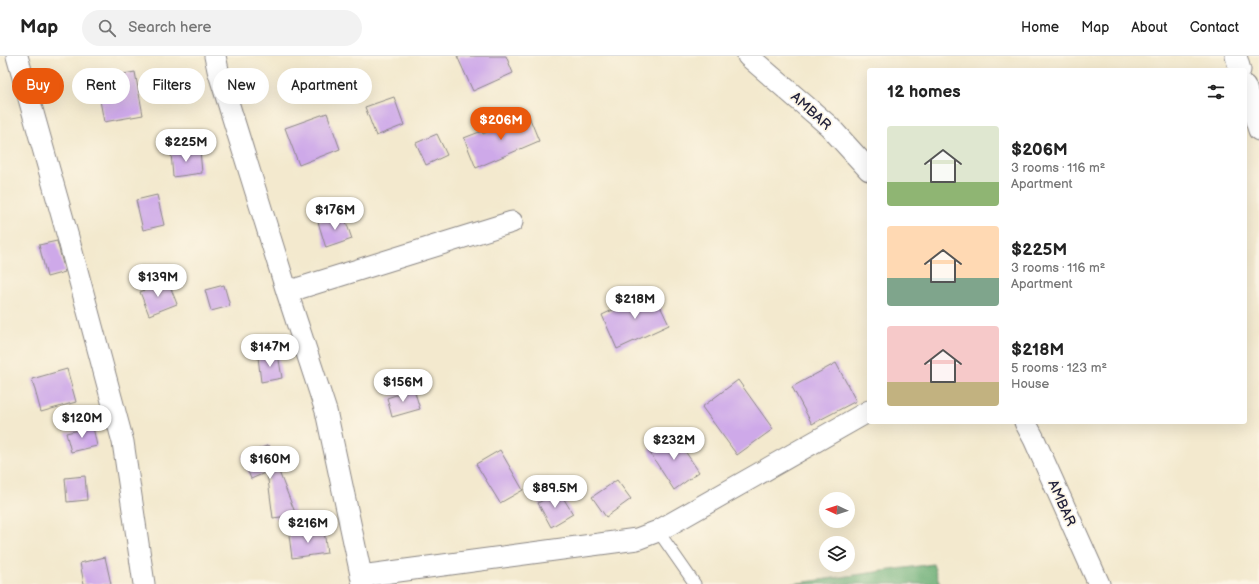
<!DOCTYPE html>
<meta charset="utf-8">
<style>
:root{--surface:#fff;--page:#f2f2f2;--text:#222;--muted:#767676;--line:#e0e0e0;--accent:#ea580c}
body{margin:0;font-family:"Balsamiq Sans",sans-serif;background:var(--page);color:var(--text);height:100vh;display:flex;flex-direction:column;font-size:15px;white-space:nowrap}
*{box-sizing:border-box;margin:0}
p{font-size:13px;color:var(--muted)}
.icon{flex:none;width:22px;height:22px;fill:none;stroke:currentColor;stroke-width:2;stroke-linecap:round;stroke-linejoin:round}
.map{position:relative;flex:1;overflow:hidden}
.details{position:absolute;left:867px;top:12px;width:380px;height:356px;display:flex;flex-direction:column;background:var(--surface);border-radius:4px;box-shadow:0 4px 16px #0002}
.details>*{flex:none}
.hud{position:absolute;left:12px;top:12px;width:380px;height:36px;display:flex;gap:8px}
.needle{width:26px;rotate:274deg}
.fabs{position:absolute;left:819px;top:436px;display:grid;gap:8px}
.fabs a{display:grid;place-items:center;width:36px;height:36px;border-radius:50%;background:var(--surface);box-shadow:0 4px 16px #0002;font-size:20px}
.price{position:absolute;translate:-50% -34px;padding:0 9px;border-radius:14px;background:#fff;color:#222;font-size:13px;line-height:26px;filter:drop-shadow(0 1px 2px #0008)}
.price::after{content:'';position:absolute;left:50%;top:24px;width:12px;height:9px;margin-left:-6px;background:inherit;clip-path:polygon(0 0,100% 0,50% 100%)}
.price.selected{background:var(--accent);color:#fff}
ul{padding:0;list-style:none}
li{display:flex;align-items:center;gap:12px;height:100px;padding:0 20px}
li span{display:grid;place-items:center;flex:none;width:112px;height:80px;border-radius:4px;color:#555}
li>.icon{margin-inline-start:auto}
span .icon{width:48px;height:48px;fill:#fffc;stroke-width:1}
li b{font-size:17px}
h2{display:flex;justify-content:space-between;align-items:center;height:48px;padding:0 20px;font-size:17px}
.pill{padding:0 14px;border-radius:18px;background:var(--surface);box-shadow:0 4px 16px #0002;font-size:14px;line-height:36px}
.pill.selected{background:var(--accent);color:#fff}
header{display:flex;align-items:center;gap:24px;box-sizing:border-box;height:56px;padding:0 20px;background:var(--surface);border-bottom:1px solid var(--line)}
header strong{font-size:19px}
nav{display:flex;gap:22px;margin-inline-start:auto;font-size:14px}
.search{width:280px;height:36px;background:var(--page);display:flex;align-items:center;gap:10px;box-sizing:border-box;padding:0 14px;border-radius:22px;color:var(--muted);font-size:15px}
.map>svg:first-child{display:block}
.forest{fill:#66ac72;stroke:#446756}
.building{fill:#cea9e9}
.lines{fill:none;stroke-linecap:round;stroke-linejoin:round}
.service-casing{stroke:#8a8684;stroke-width:13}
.minor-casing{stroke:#8a8684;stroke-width:23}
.service{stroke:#fff;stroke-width:11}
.minor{stroke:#fff;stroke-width:21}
.labels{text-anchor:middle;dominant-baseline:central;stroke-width:3.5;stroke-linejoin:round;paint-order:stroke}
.street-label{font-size:14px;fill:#22223b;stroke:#fcf5e5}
</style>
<header>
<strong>Map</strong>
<div class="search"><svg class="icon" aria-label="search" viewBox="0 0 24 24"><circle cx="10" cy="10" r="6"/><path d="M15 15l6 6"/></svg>Search here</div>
<nav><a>Home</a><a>Map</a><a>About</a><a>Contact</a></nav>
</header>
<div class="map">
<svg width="1259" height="528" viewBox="0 0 1259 528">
<rect width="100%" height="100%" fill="#fcf5e5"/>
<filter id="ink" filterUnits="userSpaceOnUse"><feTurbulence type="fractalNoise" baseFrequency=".025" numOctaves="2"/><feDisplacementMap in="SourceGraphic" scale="8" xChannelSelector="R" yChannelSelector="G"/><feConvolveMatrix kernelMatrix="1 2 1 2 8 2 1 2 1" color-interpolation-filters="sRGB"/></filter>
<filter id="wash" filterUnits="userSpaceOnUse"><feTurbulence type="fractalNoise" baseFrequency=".012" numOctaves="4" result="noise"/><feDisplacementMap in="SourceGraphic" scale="16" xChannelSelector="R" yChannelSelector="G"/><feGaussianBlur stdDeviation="0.9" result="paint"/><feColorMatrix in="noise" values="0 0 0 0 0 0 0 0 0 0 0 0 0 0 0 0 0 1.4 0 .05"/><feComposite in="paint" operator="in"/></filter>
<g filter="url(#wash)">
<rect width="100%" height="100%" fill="#f3e9ce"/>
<!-- forest -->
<path class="forest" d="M933,508L940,528H791Z"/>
<g id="blocks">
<!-- building -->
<path class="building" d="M457,0H506L513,17L473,35Z
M135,16L143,59L104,66L96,23Z
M394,41L404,69L376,80L365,51Z
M327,57L340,93L299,109L285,72Z
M528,58L539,85L476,112L464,82L482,75L483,78Z
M437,78L447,99L426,109L416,87Z
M200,94L202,117L173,121L171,97Z
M157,139L164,169L143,174L136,144Z
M343,157L352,183L326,192L318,166Z
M57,185L65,216L47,221L39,189Z
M168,225L177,248L149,259L140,236Z
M224,229L230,250L211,255L205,234Z
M653,235L669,269L617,293L602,259Z
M278,298L282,322L261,326L258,301Z
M836,307L856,345L812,368L792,331Z
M67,313L76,346L41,356L32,323Z
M738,324L773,373L737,399L702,351Z
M414,333L420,353L392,361L387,342Z
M93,371L97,390L71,396L66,377Z
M673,377L699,416L674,434L648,394Z
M269,389L272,398L296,459L273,462L267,416L251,423L242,400Z
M500,394L523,434L500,447L476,408Z
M85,420L87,444L67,446L65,422Z
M617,424L631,443L606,461L592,441Z
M559,435L573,458L551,471L538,447Z
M324,474L327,497L292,502L289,479Z
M105,501L111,528H84L80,507Z"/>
</g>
</g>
<g filter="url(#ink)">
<use href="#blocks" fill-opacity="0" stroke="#8a8684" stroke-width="1"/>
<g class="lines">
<defs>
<path id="service" d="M658,475L695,528"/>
<path id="minor" d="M17,0L68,181L123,386L144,528
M215,0L218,14L287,236L326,355L363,528
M748,0L829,70L869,114
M1236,0L1240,14
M1245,30L1259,74
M287,236L512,166
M1025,366L1034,383L1099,528
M361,520L637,483L658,475L869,355"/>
</defs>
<!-- service casing -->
<use href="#service" class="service-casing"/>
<!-- minor casing -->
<use href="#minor" class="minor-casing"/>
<!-- service -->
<use href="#service" class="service"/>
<!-- minor -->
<use href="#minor" class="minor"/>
</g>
</g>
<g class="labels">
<!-- street labels -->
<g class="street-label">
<text transform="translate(811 55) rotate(42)">AMBAR</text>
<text transform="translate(1062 447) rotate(66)">AMBAR</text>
</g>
</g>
</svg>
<div class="fabs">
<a><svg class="needle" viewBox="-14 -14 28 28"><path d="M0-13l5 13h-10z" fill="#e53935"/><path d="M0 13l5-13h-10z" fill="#767676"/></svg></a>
<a><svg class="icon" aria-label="layers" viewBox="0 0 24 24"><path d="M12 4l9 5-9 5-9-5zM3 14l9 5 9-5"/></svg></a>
</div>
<b class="price selected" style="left:501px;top:85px">$206M</b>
<b class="price" style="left:186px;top:107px">$225M</b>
<b class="price" style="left:335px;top:175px">$176M</b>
<b class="price" style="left:158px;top:242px">$139M</b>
<b class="price" style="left:635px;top:264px">$218M</b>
<b class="price" style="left:270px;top:312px">$147M</b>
<b class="price" style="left:403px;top:347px">$156M</b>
<b class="price" style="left:82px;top:383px">$120M</b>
<b class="price" style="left:674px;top:405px">$232M</b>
<b class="price" style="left:270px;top:424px">$160M</b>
<b class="price" style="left:555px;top:453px">$89.5M</b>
<b class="price" style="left:308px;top:488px">$216M</b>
<div class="hud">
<a class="pill selected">Buy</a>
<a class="pill">Rent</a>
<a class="pill">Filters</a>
<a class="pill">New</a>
<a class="pill">Apartment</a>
</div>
<section class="details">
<h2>12 homes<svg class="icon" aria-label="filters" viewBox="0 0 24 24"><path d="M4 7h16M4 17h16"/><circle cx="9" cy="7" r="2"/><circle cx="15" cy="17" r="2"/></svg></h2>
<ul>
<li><span style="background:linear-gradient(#dfe7d0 70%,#8fb573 0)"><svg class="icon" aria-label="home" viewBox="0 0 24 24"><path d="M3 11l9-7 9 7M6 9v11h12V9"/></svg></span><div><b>$206M</b><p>3 rooms · 116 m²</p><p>Apartment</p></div></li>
<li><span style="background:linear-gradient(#ffd9b3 65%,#7fa58c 0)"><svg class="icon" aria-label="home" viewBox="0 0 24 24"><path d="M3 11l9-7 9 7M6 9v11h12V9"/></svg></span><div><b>$225M</b><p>3 rooms · 116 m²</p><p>Apartment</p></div></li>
<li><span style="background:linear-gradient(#f6c9c9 70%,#c2b280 0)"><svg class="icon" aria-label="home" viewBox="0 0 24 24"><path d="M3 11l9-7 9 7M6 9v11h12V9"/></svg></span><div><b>$218M</b><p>5 rooms · 123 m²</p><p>House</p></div></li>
</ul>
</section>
</div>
